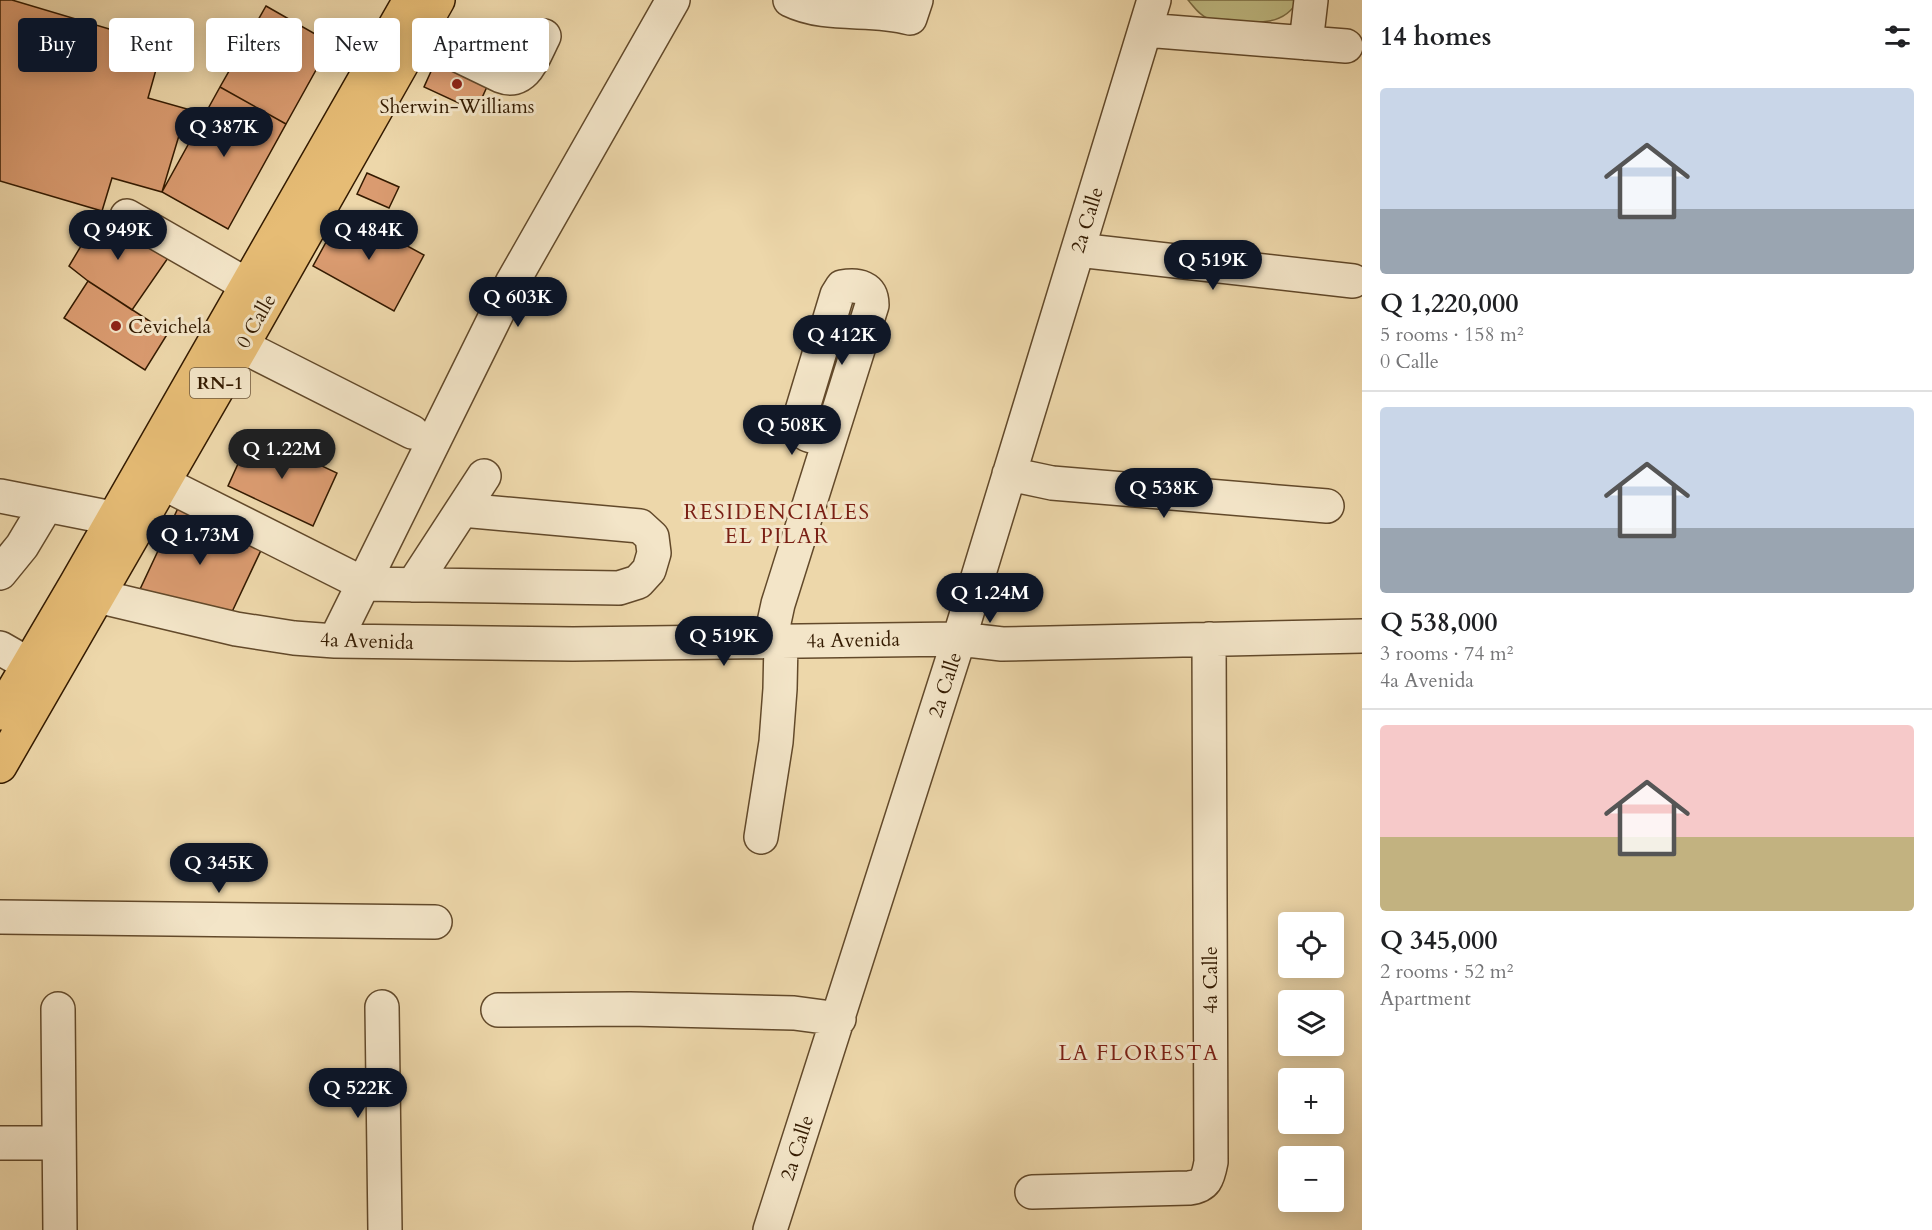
<!DOCTYPE html>
<meta charset="utf-8">
<style>
:root{--surface:#fff;--page:#f6f6f6;--text:#202124;--muted:#757577;--line:#e0e0e0;--accent:#111827}
body{margin:0;font-family:Cardo,serif;background:var(--page);color:var(--text);height:100vh;display:flex;flex-direction:column;font-size:22px;white-space:nowrap}
*{box-sizing:border-box;margin:0}
p{font-size:20px;color:var(--muted)}
.icon{flex:none;width:33px;height:33px;fill:none;stroke:currentColor;stroke-width:2;stroke-linecap:round;stroke-linejoin:round}
.map{position:relative;flex:1;overflow:hidden}
.drawer{display:flex;flex-direction:column;background:var(--surface);width:570px}
.drawer>*{flex:none}
.guide{position:absolute;left:18px;top:18px;width:570px;height:54px;display:flex;gap:12px}
.tools{position:absolute;left:1278px;top:912px;display:grid;gap:12px}
.tools a{display:grid;place-items:center;width:66px;height:66px;border-radius:6px;background:var(--surface);box-shadow:0 3px 15px #0003;font-size:30px}
.price{position:absolute;translate:-50% -51px;padding:0 14px;border-radius:21px;background:var(--accent);color:#fff;font-size:20px;line-height:39px;filter:drop-shadow(0 2px 3px #0008)}
.price::after{content:'';position:absolute;left:50%;top:36px;width:18px;height:14px;margin-left:-9px;background:inherit;clip-path:polygon(0 0,100% 0,50% 100%)}
.price.current{background:#222;color:#fff}
ul{padding:0;list-style:none}
li{display:grid;align-content:center;gap:12px;height:318px;padding:0 18px}
li+li{border-top:2px solid var(--line)}
li span{display:grid;place-items:center;height:186px;border-radius:6px;color:#555}
li>.icon{margin-inline-start:auto}
span .icon{width:108px;height:108px;fill:#fffc;stroke-width:1}
li b{font-size:26px}
h2{display:flex;justify-content:space-between;align-items:center;height:72px;padding:0 18px;font-size:26px}
.pill{padding:0 21px;border-radius:6px;background:var(--surface);box-shadow:0 3px 15px #0003;font-size:21px;line-height:54px}
.pill.current{background:var(--accent);color:#fff}
main{display:flex;flex:1;min-height:0}
.map>svg:first-child{display:block}
.green{fill:#c0bc84;stroke:#7a6b42;stroke-width:1.5}
.building{fill:#da9b70;stroke:#331a00;stroke-width:1.5}
.lines{fill:none;stroke-linecap:round;stroke-linejoin:round}
.minor-casing{stroke:#62492a;stroke-width:36}
.major-casing{stroke:#331a00;stroke-width:36}
.minor{stroke:#f3e5c8;stroke-width:33}
.major{stroke:#e6bc75;stroke-width:33}
.poi-dot{fill:#8f2418;stroke:#f3e5c8;stroke-width:2}
.labels{text-anchor:middle;dominant-baseline:central;stroke-width:6;stroke-linejoin:round;paint-order:stroke}
.shield{fill:#f3e5c8;stroke:#6d573c;stroke-width:1.5}
.shield-label{font-size:18px;font-weight:bold;fill:#331a00}
.poi-label{font-size:20px;fill:#331a00;stroke:#f3e5c8}
.street-label{font-size:20px;fill:#331a00;stroke:#f3e5c8}
.neighbourhood-label{font-size:21px;letter-spacing:1.5px;fill:#7a1f14;stroke:#f3e5c8}
</style>
<main>
<div class="map">
<svg width="1362" height="1230" viewBox="0 0 1362 1230">
<rect width="100%" height="100%" fill="#edd7aa"/>
<filter id="stains"><feTurbulence type="fractalNoise" baseFrequency=".00333" numOctaves="4"/><feColorMatrix values="0 0 0 0 .2 0 0 0 0 .09 0 0 0 0 .02 0 0 0 .5 -.17"/></filter>
<radialGradient id="worn" r=".72"><stop offset=".6" stop-color="#630" stop-opacity="0"/><stop offset="1" stop-color="#630" stop-opacity=".3"/></radialGradient>
<!-- green -->
<path class="green" d="M1188,0H1298C1285,26 1257,23 1232,21C1225,21 1215,22 1209,19C1200,16 1194,7 1188,0Z"/>
<!-- building -->
<path class="building" d="M0,0H12L163,45L148,98L187,109L162,192L112,178L102,211L0,181Z
M266,6L331,43L286,124L220,87Z
M438,56L490,80L476,111L424,87Z
M220,87L286,124L228,229L162,192Z
M367,173L399,187L389,208L357,194Z
M102,211L168,258L132,310L88,281L69,266Z
M343,211L424,255L394,311L313,266Z
M88,281L168,333L145,370L64,318Z
M252,433L337,473L313,526L228,486Z
M179,506L263,546L231,614L135,600Z"/>
<g class="lines">
<defs>
<path id="minor" d="M790,0C827,18 871,7 910,18L916,0
M1145,30L1346,46
M418,36L501,76C526,86 534,55 544,36
M1306,43L1311,0
M127,216L247,285
M1078,250L1353,281
M242,346L412,432
M1009,474L1052,483L1327,506
M163,483L364,584L619,588L638,582L649,570L654,553L652,537L640,526L462,510
M0,496L112,518
M0,573L22,546L46,506
M413,585L484,476
M97,596L236,629L294,638L335,641L573,644L959,639L1002,644L1362,636
M335,641L512,283L673,0
M770,641L778,604L872,305C872,287 858,284 842,287L837,295L798,424C801,437 818,437 829,440
M0,648L28,664
M761,837L776,742L780,689L781,641
M0,917L435,922
M382,1007L385,1230
M58,1009L60,1230
M498,1010L630,1009L794,1013L839,1019
M0,1143H59
M1032,1192L1189,1188C1206,1186 1208,1178 1211,1162L1209,639
M770,1230L959,639L1154,0"/>
<path id="major" d="M0,713L76,584L410,0
M0,766L242,346L438,0"/>
</defs>
<!-- minor casing -->
<use href="#minor" class="minor-casing"/>
<!-- major casing -->
<use href="#major" class="major-casing"/>
<!-- minor -->
<use href="#minor" class="minor"/>
<!-- major -->
<use href="#major" class="major"/>
</g>
<!-- markers -->
<g class="poi-dot">
<circle cx="457" cy="84" r="6"/>
<circle cx="116" cy="326" r="6"/>
</g>
<g class="labels">
<!-- shield labels -->
<rect class="shield" x="190" y="368" width="60" height="30" rx="4.5"/>
<g class="shield-label">
<text x="220" y="383">RN-1</text>
</g>
<!-- poi labels -->
<g class="poi-label">
<text x="457" y="106">Sherwin-Williams</text>
<text x="128" y="326" text-anchor="start">Cevichela</text>
</g>
<!-- street labels -->
<g class="street-label">
<text transform="translate(1087 220) rotate(-73)">2a Calle</text>
<text transform="translate(256 321) rotate(-60)">0 Calle</text>
<text transform="translate(853 640) rotate(-1)">4a Avenida</text>
<text transform="translate(367 641) rotate(2)">4a Avenida</text>
<text transform="translate(945 685) rotate(-72)">2a Calle</text>
<text transform="translate(1210 980) rotate(-90)">4a Calle</text>
<text transform="translate(797 1148) rotate(-72)">2a Calle</text>
</g>
<!-- neighbourhood labels -->
<g class="neighbourhood-label">
<text x="777" y="512">RESIDENCIALES<tspan x="777" dy="24">EL PILAR</tspan></text>
<text x="1139" y="1053">LA FLORESTA</text>
</g>
</g>
<rect width="100%" height="100%" filter="url(#stains)"/>
<rect width="100%" height="100%" fill="url(#worn)"/>
</svg>
<div class="tools">
<a><svg class="icon" aria-label="locate" viewBox="0 0 24 24"><circle cx="12" cy="12" r="6"/><path d="M12 2v4M12 18v4M2 12h4M18 12h4"/></svg></a>
<a><svg class="icon" aria-label="layers" viewBox="0 0 24 24"><path d="M12 4l9 5-9 5-9-5zM3 14l9 5 9-5"/></svg></a>
<a>+</a>
<a>−</a>
</div>
<b class="price" style="left:224px;top:158px">Q 387K</b>
<b class="price" style="left:118px;top:261px">Q 949K</b>
<b class="price" style="left:369px;top:261px">Q 484K</b>
<b class="price" style="left:1213px;top:291px">Q 519K</b>
<b class="price" style="left:518px;top:328px">Q 603K</b>
<b class="price" style="left:842px;top:366px">Q 412K</b>
<b class="price" style="left:792px;top:456px">Q 508K</b>
<b class="price current" style="left:282px;top:480px">Q 1.22M</b>
<b class="price" style="left:1164px;top:519px">Q 538K</b>
<b class="price" style="left:200px;top:566px">Q 1.73M</b>
<b class="price" style="left:990px;top:624px">Q 1.24M</b>
<b class="price" style="left:724px;top:667px">Q 519K</b>
<b class="price" style="left:219px;top:894px">Q 345K</b>
<b class="price" style="left:358px;top:1119px">Q 522K</b>
<div class="guide">
<a class="pill current">Buy</a>
<a class="pill">Rent</a>
<a class="pill">Filters</a>
<a class="pill">New</a>
<a class="pill">Apartment</a>
</div>
</div>
<section class="drawer">
<h2>14 homes<svg class="icon" aria-label="filters" viewBox="0 0 24 24"><path d="M4 7h16M4 17h16"/><circle cx="9" cy="7" r="2"/><circle cx="15" cy="17" r="2"/></svg></h2>
<ul>
<li><span style="background:linear-gradient(#c9d6e8 65%,#9aa5b1 0)"><svg class="icon" aria-label="home" viewBox="0 0 24 24"><path d="M3 11l9-7 9 7M6 9v11h12V9"/></svg></span><div><b>Q 1,220,000</b><p>5 rooms · 158 m²</p><p>0 Calle</p></div></li>
<li><span style="background:linear-gradient(#c9d6e8 65%,#9aa5b1 0)"><svg class="icon" aria-label="home" viewBox="0 0 24 24"><path d="M3 11l9-7 9 7M6 9v11h12V9"/></svg></span><div><b>Q 538,000</b><p>3 rooms · 74 m²</p><p>4a Avenida</p></div></li>
<li><span style="background:linear-gradient(#f6c9c9 60%,#c2b280 0)"><svg class="icon" aria-label="home" viewBox="0 0 24 24"><path d="M3 11l9-7 9 7M6 9v11h12V9"/></svg></span><div><b>Q 345,000</b><p>2 rooms · 52 m²</p><p>Apartment</p></div></li>
</ul>
</section>
</main>
